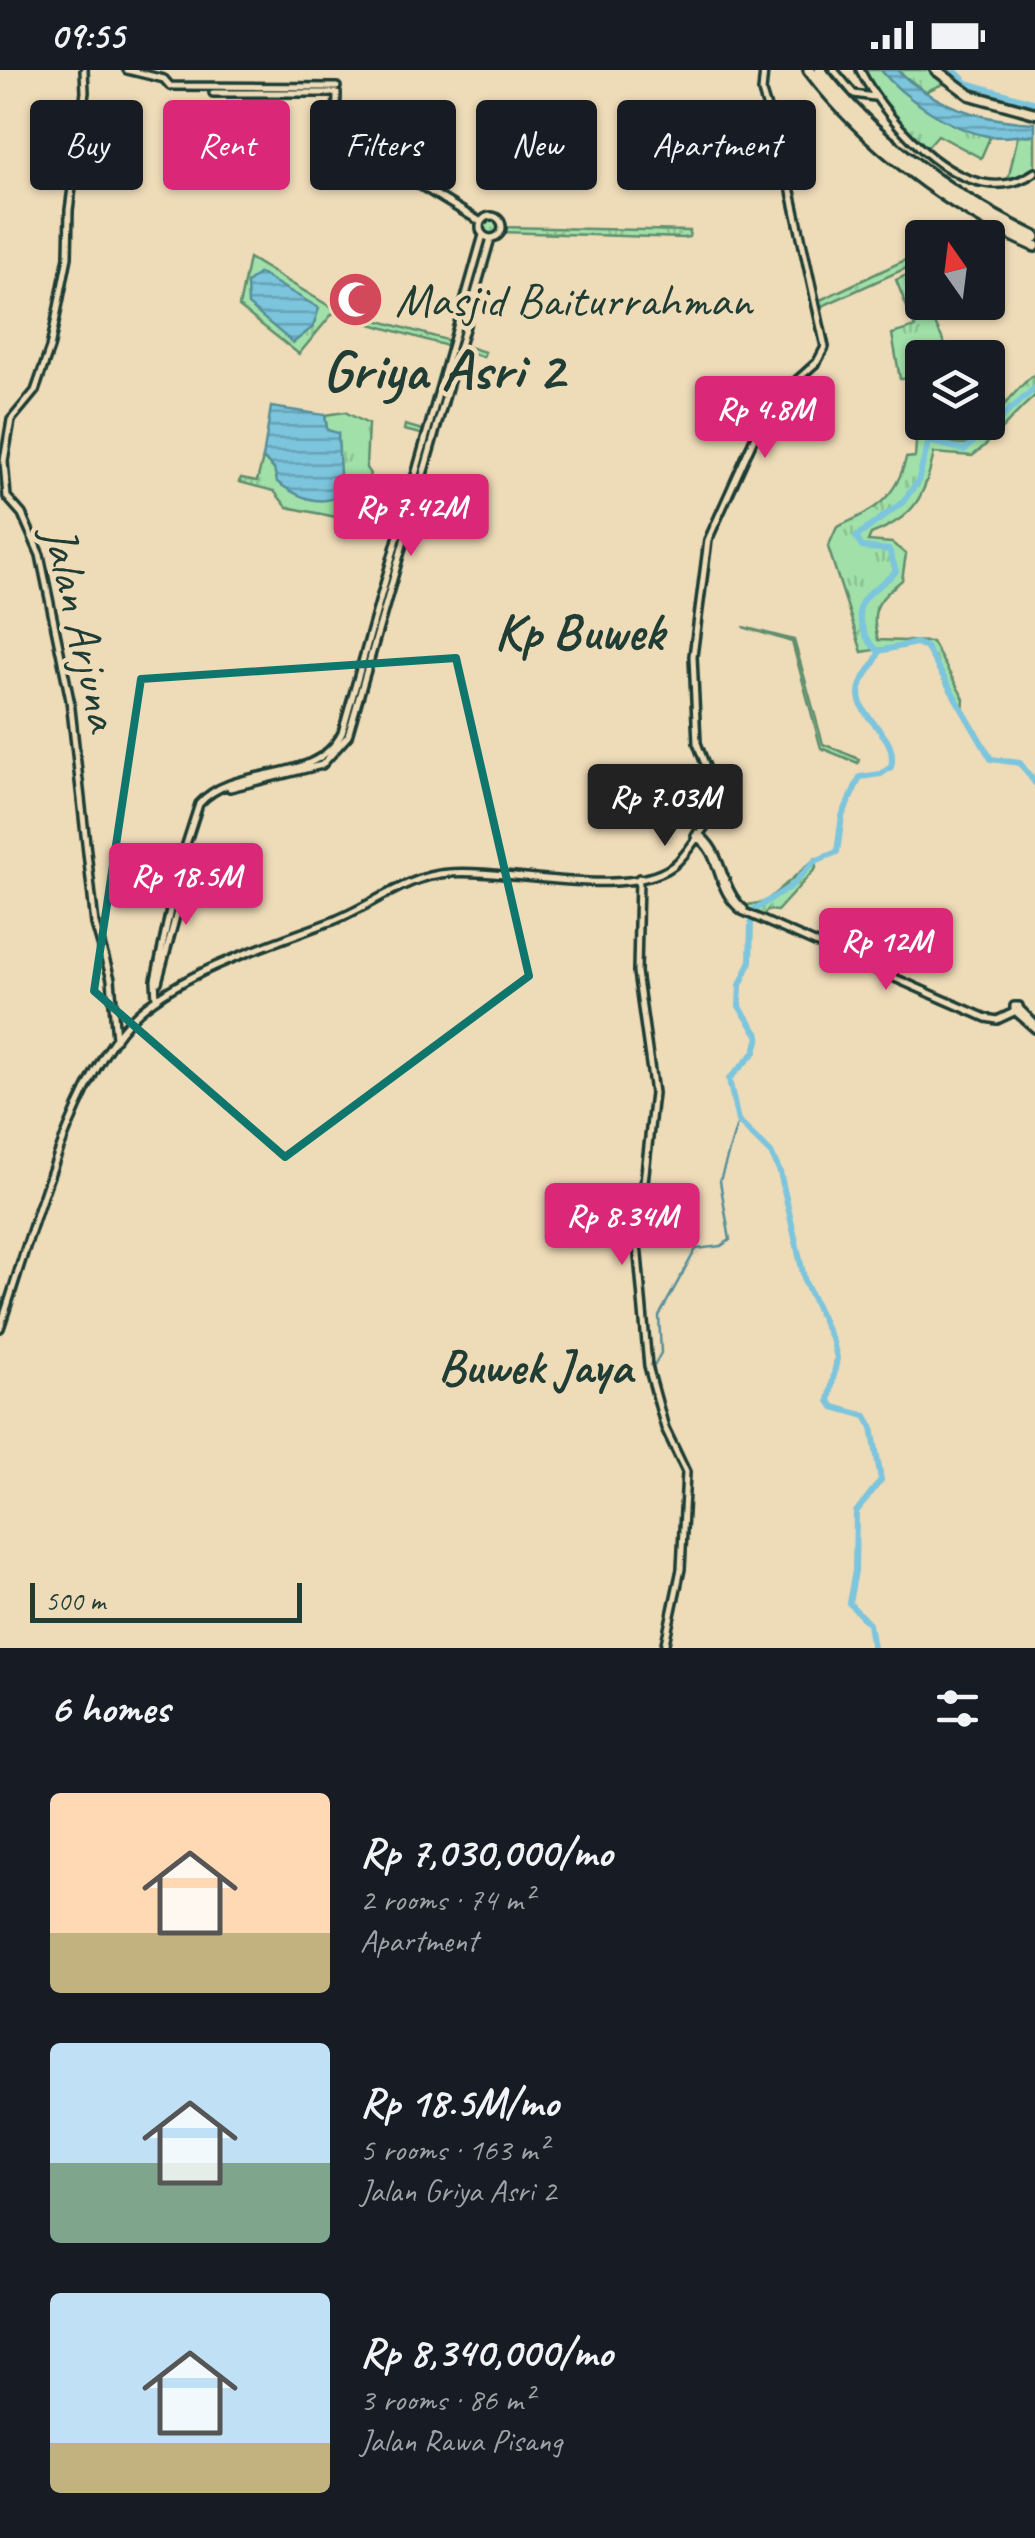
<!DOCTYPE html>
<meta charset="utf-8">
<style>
:root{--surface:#171b24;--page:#20242c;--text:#f1f3f6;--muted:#9ea1a6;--accent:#db2777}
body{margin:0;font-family:Caveat,sans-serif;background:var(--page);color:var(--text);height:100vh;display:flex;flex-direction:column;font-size:38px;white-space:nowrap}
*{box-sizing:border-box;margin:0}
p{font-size:32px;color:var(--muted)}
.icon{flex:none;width:55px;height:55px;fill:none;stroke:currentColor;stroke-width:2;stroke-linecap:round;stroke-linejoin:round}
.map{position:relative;height:1578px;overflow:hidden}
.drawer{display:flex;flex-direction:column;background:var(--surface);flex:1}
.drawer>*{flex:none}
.banner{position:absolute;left:30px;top:30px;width:975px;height:90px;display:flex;gap:20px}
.needle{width:65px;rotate:346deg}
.tools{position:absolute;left:905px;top:150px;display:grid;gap:20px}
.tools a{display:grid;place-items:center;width:100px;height:100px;border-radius:10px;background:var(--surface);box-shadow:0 2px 8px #0004;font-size:50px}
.scale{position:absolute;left:30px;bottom:25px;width:272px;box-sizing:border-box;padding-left:10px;border:5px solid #1f3d34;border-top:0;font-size:28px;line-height:35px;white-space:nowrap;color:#1f3d34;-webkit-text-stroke:8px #eedbb8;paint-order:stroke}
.price{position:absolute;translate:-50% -85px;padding:0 22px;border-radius:10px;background:var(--accent);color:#fff;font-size:32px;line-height:65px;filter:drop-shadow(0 2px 5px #0008)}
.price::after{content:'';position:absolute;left:50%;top:60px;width:30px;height:22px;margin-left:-15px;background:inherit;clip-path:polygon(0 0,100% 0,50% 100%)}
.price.active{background:#222;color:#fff}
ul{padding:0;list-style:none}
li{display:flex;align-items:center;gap:30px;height:250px;padding:0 50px}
li span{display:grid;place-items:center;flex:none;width:280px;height:200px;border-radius:10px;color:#555}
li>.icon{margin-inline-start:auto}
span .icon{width:120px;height:120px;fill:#fffc;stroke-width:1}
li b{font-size:42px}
h2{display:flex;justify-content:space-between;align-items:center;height:120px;padding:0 50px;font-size:42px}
.tag{padding:0 35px;border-radius:10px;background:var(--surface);box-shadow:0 2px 8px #0004;font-size:35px;line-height:90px}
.tag.active{background:var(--accent);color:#fff}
.status{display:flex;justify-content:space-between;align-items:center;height:70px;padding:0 50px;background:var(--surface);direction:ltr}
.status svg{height:28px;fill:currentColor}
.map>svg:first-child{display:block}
.grass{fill:url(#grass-tufts);stroke:#608e6e;stroke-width:2.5}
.water{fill:url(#water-rules);stroke:#578f99;stroke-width:2.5}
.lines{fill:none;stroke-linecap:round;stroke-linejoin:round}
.stream{stroke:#578f99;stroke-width:2.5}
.river{stroke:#7cc5dd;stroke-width:6}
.minor-casing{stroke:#1f3d34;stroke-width:12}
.major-casing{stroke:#1f3d34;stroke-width:15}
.highway-casing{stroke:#1f3d34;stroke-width:16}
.minor{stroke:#eedbb8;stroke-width:5}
.major{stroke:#eedbb8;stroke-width:8}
.highway{stroke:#eedbb8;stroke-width:9}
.marked{fill:none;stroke:#0f766e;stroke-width:8;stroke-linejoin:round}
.labels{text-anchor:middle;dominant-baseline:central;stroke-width:9;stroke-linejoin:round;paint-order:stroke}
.poi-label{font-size:48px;fill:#1f3d34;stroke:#eedbb8;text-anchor:start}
.street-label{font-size:48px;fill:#1f3d34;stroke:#eedbb8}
.neighbourhood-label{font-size:50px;font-weight:bold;fill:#1f3d34;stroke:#eedbb8}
.quarter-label{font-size:52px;font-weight:bold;fill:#1f3d34;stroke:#eedbb8}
.district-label{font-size:58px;font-weight:bold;fill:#1f3d34;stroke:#eedbb8}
</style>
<div class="status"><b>09:55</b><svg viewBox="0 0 49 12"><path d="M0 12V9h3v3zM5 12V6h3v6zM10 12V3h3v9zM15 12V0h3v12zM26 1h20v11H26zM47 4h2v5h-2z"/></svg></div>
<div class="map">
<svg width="1035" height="1578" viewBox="0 0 1035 1578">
<defs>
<pattern id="grass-tufts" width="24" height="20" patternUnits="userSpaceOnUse" patternTransform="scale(2.5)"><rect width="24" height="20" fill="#a1e0a8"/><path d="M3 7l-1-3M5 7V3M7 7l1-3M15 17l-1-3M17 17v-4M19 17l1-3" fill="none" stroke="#8ac191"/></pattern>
<pattern id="water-rules" width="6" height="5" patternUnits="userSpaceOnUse" patternTransform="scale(2.5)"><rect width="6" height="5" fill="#7cc5dd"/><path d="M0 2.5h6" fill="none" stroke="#65a1b4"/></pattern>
</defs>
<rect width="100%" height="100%" fill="#eedbb8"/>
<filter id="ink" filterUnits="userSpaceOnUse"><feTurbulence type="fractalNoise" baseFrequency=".01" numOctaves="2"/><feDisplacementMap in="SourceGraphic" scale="20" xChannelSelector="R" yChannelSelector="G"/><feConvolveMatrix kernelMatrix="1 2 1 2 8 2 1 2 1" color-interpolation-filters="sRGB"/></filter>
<g filter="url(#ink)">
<!-- grass -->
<path class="grass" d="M860,0H881C907,32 952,54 990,67L981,88L938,65L924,81L908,67Z
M897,0H951L958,7L925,22Z
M1018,65H1035V98L1008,110Z
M486,147L497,148L502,157L690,161L689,167L683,168L501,162L491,168L462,275L485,282L483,287L460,280L435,362L425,365L404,360L405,355L426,361L451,277L333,243L299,284L239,237L249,188L331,237L453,272L483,165L480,155Z
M922,182V191L818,238L816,232Z
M911,203L951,287L922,288V308L900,309L892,264L915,257L896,210Z
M1035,304V326C1012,345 996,369 972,386L934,383C924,428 915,447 871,464L868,471L892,473L906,484L902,510C878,530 869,539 878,570L932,572L964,629L963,641L926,577L915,573L862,582L828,477L837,457C874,441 896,429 906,388L915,387L916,372L923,364C935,367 950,374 962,374C977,375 1015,316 1035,304Z
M345,342L368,354L366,398L370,404L351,450L287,437L274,421L239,412L241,408L257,411L263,388L274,399L327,360L325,345Z
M743,557L794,570L823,674L859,689L858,693L821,678L792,572Z
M815,789L816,798L777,841L768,840L760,848L741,836L765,832Z"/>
<!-- water -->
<path class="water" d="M881,0H897C934,36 984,51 1035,53V65C1020,64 1003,69 988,66C952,60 903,28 881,0Z
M259,203L319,238L313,257L293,273L248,235L247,213Z
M271,337L325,345L327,360L338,363L341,424C320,439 295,425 277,412L274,399L263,388Z"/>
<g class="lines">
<!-- stream -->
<path class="stream" d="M652,1299L661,1283L659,1246L696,1179L721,1176L730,1170L720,1111L738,1051"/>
<!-- river -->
<path class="river" d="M954,0L967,13L1035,33
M879,581L916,573L926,577L991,689L1020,693L1035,713
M873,1578L869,1554L849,1533L855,1501L856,1442L881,1410L872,1357L866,1346L834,1337L829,1331L837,1288L833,1272L805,1212L780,1102L771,1083L738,1051L729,1009L755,982L759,966L739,936L740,915L750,893L751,851L755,839L790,817L815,791L837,782L842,746L860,707L881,704L891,697C899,664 860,652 859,624C859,607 876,597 879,581C866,572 852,544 864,529C872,518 887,512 896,501L889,480L862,477L856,467L903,432L918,411L929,371L964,380L1035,318"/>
<defs>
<path id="minor" d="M84,0L85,22L69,140L68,187L50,278L35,321L11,350L4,391L7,427L22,444L40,485L70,630L95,854L111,909L116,969
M127,0L164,9L170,16L337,17
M834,0L854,24L874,27
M860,0C887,53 969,148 1035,102
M213,23H337L336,65L481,152
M480 157a11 11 0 1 1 22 0a11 11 0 1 1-22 0Z
M230,718L322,695L348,666L491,168
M697,763C725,781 719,818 744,839
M695,766C723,783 713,819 742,841L986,948L997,950L1014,942
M639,808L637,902L654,1023L637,1174L648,1296L665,1358L686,1402L681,1499L664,1578
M158,912L179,835L184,788
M156,929L155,910L180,793L199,734C236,692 315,717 342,663L483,165
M1014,936H1019L1020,941L1014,942Z
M1021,940L1035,954
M1017,943L1035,959
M0,1258C29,1173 73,1000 139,942C187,900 271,874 330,852C368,838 408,805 449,803C507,798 626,831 673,796C692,781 702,754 722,739L697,673L693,586L708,470L769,335L817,292L825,277L787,103L762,22L764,0"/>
<path id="major" d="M936,0L970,25L1035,43"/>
<path id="highway" d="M809,0C867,76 949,137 1035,176
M820,0C876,72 953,127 1035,167"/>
</defs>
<!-- minor casing -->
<use href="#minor" class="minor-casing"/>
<!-- major casing -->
<use href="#major" class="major-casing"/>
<!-- highway casing -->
<use href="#highway" class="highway-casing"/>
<!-- minor -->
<use href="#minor" class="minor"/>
<!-- major -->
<use href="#major" class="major"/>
<!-- highway -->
<use href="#highway" class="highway"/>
</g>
</g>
<!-- marked area -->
<path class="marked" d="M456,588L529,906L285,1087L94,921L141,609Z"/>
<!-- icons -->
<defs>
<symbol id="mosque-disc" viewBox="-11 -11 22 22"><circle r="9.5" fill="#d1495b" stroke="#eedbb8"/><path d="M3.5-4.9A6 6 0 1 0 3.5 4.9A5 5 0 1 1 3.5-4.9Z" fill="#fff"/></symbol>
</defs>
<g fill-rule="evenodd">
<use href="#mosque-disc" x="324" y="198" width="63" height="63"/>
</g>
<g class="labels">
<!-- poi labels -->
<g class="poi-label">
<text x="395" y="230">Masjid Baiturrahman</text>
</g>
<!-- street labels -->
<g class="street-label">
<text transform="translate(82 558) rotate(77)">Jalan Arjuna</text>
</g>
<!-- neighbourhood labels -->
<g class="neighbourhood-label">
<text x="535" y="1296">Buwek Jaya</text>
</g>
<!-- quarter labels -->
<g class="quarter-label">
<text x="579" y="562">Kp Buwek</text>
</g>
<!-- district labels -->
<g class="district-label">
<text x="443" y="299">Griya Asri 2</text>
</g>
</g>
</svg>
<div class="tools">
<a><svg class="needle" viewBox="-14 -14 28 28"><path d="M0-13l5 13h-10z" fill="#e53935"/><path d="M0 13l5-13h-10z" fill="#9ea1a6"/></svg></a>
<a><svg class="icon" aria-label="layers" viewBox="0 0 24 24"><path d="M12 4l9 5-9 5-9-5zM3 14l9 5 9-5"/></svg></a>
</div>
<div class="scale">500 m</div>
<b class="price" style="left:765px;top:391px">Rp 4.8M</b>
<b class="price" style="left:411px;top:489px">Rp 7.42M</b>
<b class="price active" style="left:665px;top:779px">Rp 7.03M</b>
<b class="price" style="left:186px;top:858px">Rp 18.5M</b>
<b class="price" style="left:886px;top:923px">Rp 12M</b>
<b class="price" style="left:622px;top:1198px">Rp 8.34M</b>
<div class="banner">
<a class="tag">Buy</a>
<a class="tag active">Rent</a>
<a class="tag">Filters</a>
<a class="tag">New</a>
<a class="tag">Apartment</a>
</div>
</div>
<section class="drawer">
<h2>6 homes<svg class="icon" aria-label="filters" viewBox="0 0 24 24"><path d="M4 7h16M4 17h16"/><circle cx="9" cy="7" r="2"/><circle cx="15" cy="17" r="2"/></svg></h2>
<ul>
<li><span style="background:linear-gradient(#ffd9b3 70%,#c2b280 0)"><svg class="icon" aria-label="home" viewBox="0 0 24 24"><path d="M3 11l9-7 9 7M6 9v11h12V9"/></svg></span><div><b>Rp 7,030,000/mo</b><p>2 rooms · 74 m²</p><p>Apartment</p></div></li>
<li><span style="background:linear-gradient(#bfe0f5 60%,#7fa58c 0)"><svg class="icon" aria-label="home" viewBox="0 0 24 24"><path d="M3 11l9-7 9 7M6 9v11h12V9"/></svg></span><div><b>Rp 18.5M/mo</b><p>5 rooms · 163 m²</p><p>Jalan Griya Asri 2</p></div></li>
<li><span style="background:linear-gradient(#bfe0f5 75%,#c2b280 0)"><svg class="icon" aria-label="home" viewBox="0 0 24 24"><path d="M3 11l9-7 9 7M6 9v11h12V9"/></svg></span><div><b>Rp 8,340,000/mo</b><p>3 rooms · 86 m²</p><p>Jalan Rawa Pisang</p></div></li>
</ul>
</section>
